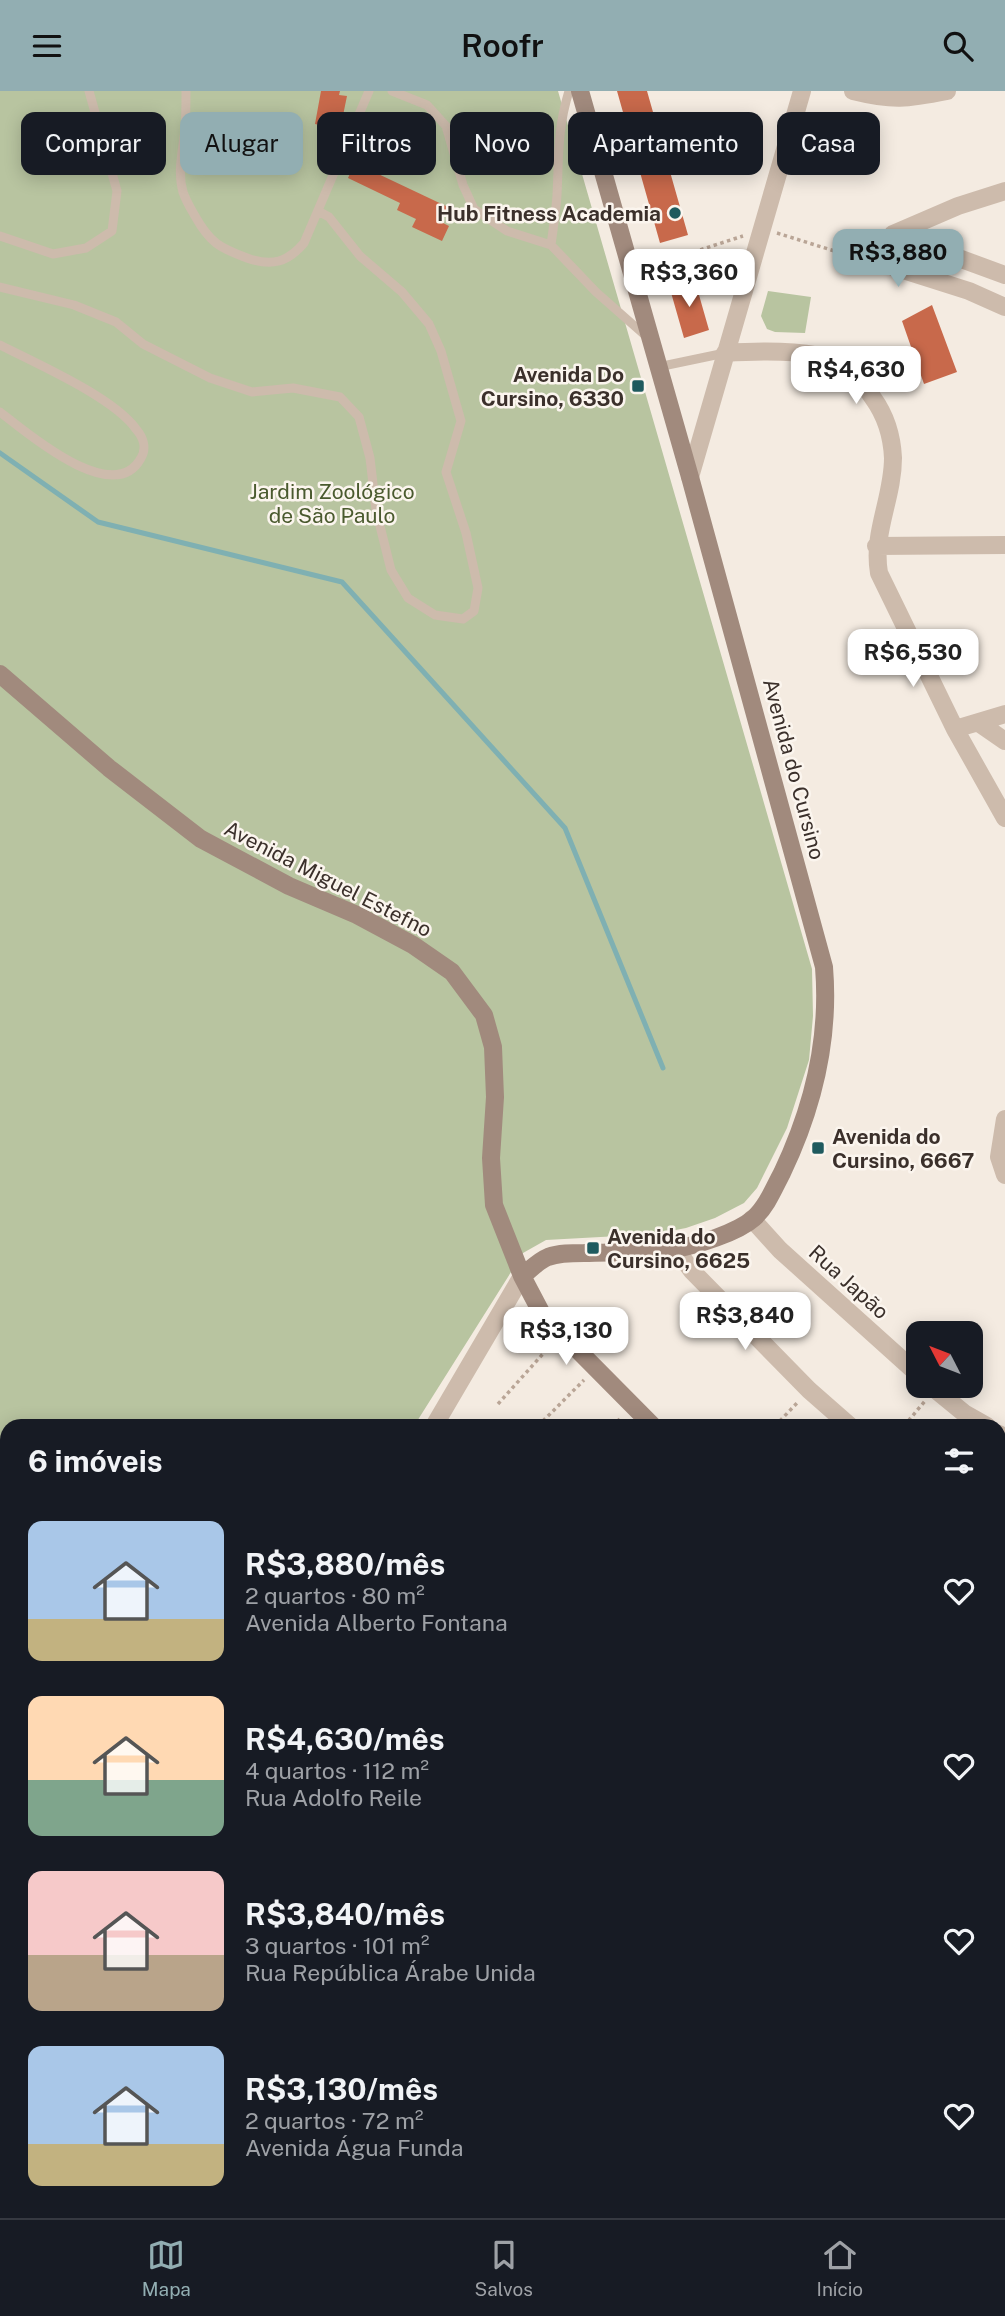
<!DOCTYPE html>
<html lang="pt">
<meta charset="utf-8">
<style>
:root{--surface:#171b24;--page:#20242c;--text:#f1f3f6;--muted:#9ea1a6;--line:#363941;--accent:#92aeb2}
body{margin:0;font-family:"Public Sans",sans-serif;background:var(--page);color:var(--text);height:100vh;display:flex;flex-direction:column;font-size:26px;white-space:nowrap}
*{box-sizing:border-box;margin:0}
p{font-size:23px;color:var(--muted)}
.icon{flex:none;width:38px;height:38px;fill:none;stroke:currentColor;stroke-width:2;stroke-linecap:round;stroke-linejoin:round}
.map{position:relative;flex:1;overflow:hidden}
.drawer{position:absolute;left:0px;top:1328px;width:1006px;height:800px;display:flex;flex-direction:column;background:var(--surface);border-radius:21px 21px 0 0;box-shadow:0 4px 18px #0003}
.drawer>*{flex:none}
.guide{position:absolute;left:21px;top:21px;width:964px;height:63px;display:flex;gap:14px}
.needle{width:46px;rotate:312deg}
.controls{position:absolute;left:906px;top:1230px;display:grid;gap:14px}
.controls a{display:grid;place-items:center;width:77px;height:77px;border-radius:14px;background:var(--surface);box-shadow:0 4px 18px #0003;font-size:35px}
.price{position:absolute;translate:-50% -60px;padding:0 16px;border-radius:14px;background:#fff;color:#222;font-size:23px;line-height:46px;filter:drop-shadow(0 2px 4px #0008)}
.price::after{content:'';position:absolute;left:50%;top:42px;width:21px;height:16px;margin-left:-10px;background:inherit;clip-path:polygon(0 0,100% 0,50% 100%)}
.price.on{background:var(--accent);color:#111}
ul{padding:0;list-style:none}
li{display:flex;align-items:center;gap:21px;height:175px;padding:0 28px}
li span{display:grid;place-items:center;flex:none;width:196px;height:140px;border-radius:14px;color:#555}
li>.icon{margin-inline-start:auto}
span .icon{width:84px;height:84px;fill:#fffc;stroke-width:1}
li b{font-size:30px}
h2{display:flex;justify-content:space-between;align-items:center;height:84px;padding:0 28px;font-size:30px}
.tag{padding:0 24px;border-radius:14px;background:var(--surface);box-shadow:0 4px 18px #0003;font-size:24px;line-height:63px}
.tag.on{background:var(--accent);color:#111}
header{display:flex;justify-content:space-between;align-items:center;height:91px;padding:0 28px;background:var(--accent);color:#111;font-size:32px;font-weight:600}
.tabs{display:flex;justify-content:space-around;align-items:center;height:98px;border-top:2px solid var(--line);background:var(--surface);font-size:19px;color:var(--muted)}
.tabs a{display:grid;justify-items:center;gap:4px}
.tabs .on{color:var(--accent)}
.map>svg:first-child{display:block}
.green{fill:#b8c4a0}
.lines{fill:none;stroke-linecap:round;stroke-linejoin:round}
.stream{stroke:#7fb0b2;stroke-width:5}
.building{fill:#c8694b}
.path{stroke:#b9a596;stroke-width:3.5;stroke-dasharray:3.5 3.5;stroke-linecap:butt}
.service{stroke:#cdbbac;stroke-width:9}
.minor{stroke:#cdbbac;stroke-width:18}
.tertiary{stroke:#cdbbac;stroke-width:18}
.secondary{stroke:#a18a7d;stroke-width:18}
.poi-dot{fill:#1f5a5e;stroke:#fbf5ee;stroke-width:2.5}
.labels{text-anchor:middle;dominant-baseline:central;stroke-width:5;stroke-linejoin:round;paint-order:stroke}
.poi-label{font-size:21px;font-weight:bold;fill:#3b302b;stroke:#fbf5ee;text-anchor:end}
.park-label{font-size:21px;fill:#4a5a2e;stroke:#fbf5ee}
.street-label{font-size:21px;fill:#3b302b;stroke:#fbf5ee}
</style>
<header><svg class="icon" aria-label="menu" viewBox="0 0 24 24"><path d="M4 6h16M4 12h16M4 18h16"/></svg>Roofr<svg class="icon" aria-label="search" viewBox="0 0 24 24"><circle cx="10" cy="10" r="6"/><path d="M15 15l6 6"/></svg></header>
<div class="map">
<svg width="1005" height="2127" viewBox="0 0 1005 2127">
<rect width="100%" height="100%" fill="#f4ebe1"/>
<!-- green -->
<path class="green" d="M0,0H558L812,878L813,925L809,969L787,1037L757,1097L744,1112L715,1127L686,1137L655,1143L546,1149L523,1162L414,1335H7V2121H611L610,2127H0Z
M768,200L811,206L805,242L775,241L767,238L761,225Z"/>
<g class="lines">
<!-- stream -->
<path class="stream" d="M0,362L98,431L342,491L565,737L663,977"/>
</g>
<!-- building -->
<path class="building" d="M321,0H340L339,4L347,5L340,39L315,33Z
M617,0H647L688,144L660,152Z
M355,72L448,116L441,131L449,135L442,150L412,136L416,128L397,119L400,112L348,87Z
M695,190L709,239L684,247L670,198Z
M932,214L957,281L924,293L902,230Z"/>
<g class="lines">
<!-- path -->
<path class="path" d="M777,142L860,168
M647,176L743,145
M498,1313L550,1255
M538,1335L584,1289
M612,1335L622,1326
M775,1335L798,1311
M904,1335L925,1310"/>
<!-- service -->
<path class="service" d="M186,0C186,12 186,25 185,38C183,59 177,80 183,101C186,110 191,118 195,125C210,152 220,157 247,167C272,176 288,171 304,152L369,0
M392,0L427,14L446,35L463,94L474,118L507,140L551,154L596,201L647,246
M0,145L53,163L86,157L112,140L117,100L89,0
M551,154C553,138 556,121 557,104C559,65 557,39 569,0
M0,196L74,214L116,231L143,253L210,287L252,301L293,297L340,306L359,326L370,367L376,419L391,479L408,507L435,524L463,528L474,520L478,497L466,442L446,381L461,330L441,260L429,233L402,201L360,165L329,126L318,120
M0,254C37,273 113,306 136,338C143,346 147,357 141,367C114,417 27,342 0,321
M658,276L725,262
M999,2105L1005,2100
M970,2127L978,2121"/>
<!-- minor -->
<path class="minor" d="M853,0C893,10 907,8 947,0
M1005,100L958,115L893,143L880,154L877,165L884,173L969,200L1005,216
M893,143L1005,184
M725,262C756,260 820,257 846,275C858,284 865,295 873,307C886,325 892,345 893,367C893,407 872,442 879,482L955,638L1005,727
M690,386L802,0
M876,455L1005,454
M979,632L1005,650
M955,638L1005,623
M1005,1028L999,1066L1005,1084
M752,1128L780,1159L919,1284
M676,1158L692,1180L809,1299L850,1335
M931,1295L964,1322L987,1335
M999,1343L1005,1347
M999,1445L1005,1449
M999,1934L1005,1947
M999,1990L1005,1986
M786,2121L791,2127
M632,2127L634,2121
M834,2127L841,2121"/>
<!-- tertiary -->
<path class="tertiary" d="M434,1335L522,1185
M252,2121L254,2127"/>
<!-- secondary -->
<path class="secondary" d="M0,583L109,677L201,748L289,795L357,824L413,854L452,881L484,924L493,956L495,1006L491,1067L494,1114L522,1185L542,1223L653,1335
M522,1185C530,1179 538,1170 548,1166C559,1162 572,1162 584,1162C615,1161 645,1162 675,1158C697,1154 737,1142 754,1127C767,1115 774,1097 782,1082C813,1017 830,948 824,876L690,386L580,0
M999,1697L1005,1704"/>
</g>
<!-- markers -->
<g class="poi-dot">
<circle cx="675" cy="122" r="7"/>
<rect x="631" y="288" width="14" height="14" rx="3.5"/>
<rect x="811" y="1050" width="14" height="14" rx="3.5"/>
<rect x="586" y="1150" width="14" height="14" rx="3.5"/>
</g>
<g class="labels">
<!-- poi labels -->
<g class="poi-label">
<text x="661" y="122">Hub Fitness Academia</text>
<text x="624" y="283">Avenida Do<tspan x="624" dy="24">Cursino, 6330</tspan></text>
<text x="832" y="1045" text-anchor="start">Avenida do<tspan x="832" dy="24">Cursino, 6667</tspan></text>
<text x="607" y="1145" text-anchor="start">Avenida do<tspan x="607" dy="24">Cursino, 6625</tspan></text>
</g>
<!-- park labels -->
<g class="park-label">
<text x="332" y="400">Jardim Zoológico<tspan x="332" dy="24">de São Paulo</tspan></text>
</g>
<!-- street labels -->
<g class="street-label">
<text transform="translate(794 678) rotate(75)">Avenida do Cursino</text>
<text transform="translate(328 788) rotate(27)">Avenida Miguel Estefno</text>
<text transform="translate(849 1191) rotate(42)">Rua Japão</text>
</g>
</g>
</svg>
<div class="controls">
<a><svg class="needle" viewBox="-14 -14 28 28"><path d="M0-13l5 13h-10z" fill="#e53935"/><path d="M0 13l5-13h-10z" fill="#9ea1a6"/></svg></a>
</div>
<b class="price on" style="left:898px;top:198px">R$3,880</b>
<b class="price" style="left:689px;top:218px">R$3,360</b>
<b class="price" style="left:856px;top:315px">R$4,630</b>
<b class="price" style="left:913px;top:598px">R$6,530</b>
<b class="price" style="left:745px;top:1261px">R$3,840</b>
<b class="price" style="left:566px;top:1276px">R$3,130</b>
<div class="guide">
<a class="tag">Comprar</a>
<a class="tag on">Alugar</a>
<a class="tag">Filtros</a>
<a class="tag">Novo</a>
<a class="tag">Apartamento</a>
<a class="tag">Casa</a>
</div>
<section class="drawer">
<h2>6 imóveis<svg class="icon" aria-label="filters" viewBox="0 0 24 24"><path d="M4 7h16M4 17h16"/><circle cx="9" cy="7" r="2"/><circle cx="15" cy="17" r="2"/></svg></h2>
<ul>
<li><span style="background:linear-gradient(#a9c7e8 70%,#c2b280 0)"><svg class="icon" aria-label="home" viewBox="0 0 24 24"><path d="M3 11l9-7 9 7M6 9v11h12V9"/></svg></span><div><b>R$3,880/mês</b><p>2 quartos · 80 m²</p><p>Avenida Alberto Fontana</p></div><svg class="icon" aria-label="heart" viewBox="0 0 24 24"><path d="M12 20l-8-8c-3-5 5-10 8-4 3-6 11-1 8 4z"/></svg></li>
<li><span style="background:linear-gradient(#ffd9b3 60%,#7fa58c 0)"><svg class="icon" aria-label="home" viewBox="0 0 24 24"><path d="M3 11l9-7 9 7M6 9v11h12V9"/></svg></span><div><b>R$4,630/mês</b><p>4 quartos · 112 m²</p><p>Rua Adolfo Reile</p></div><svg class="icon" aria-label="heart" viewBox="0 0 24 24"><path d="M12 20l-8-8c-3-5 5-10 8-4 3-6 11-1 8 4z"/></svg></li>
<li><span style="background:linear-gradient(#f6c9c9 60%,#b9a48a 0)"><svg class="icon" aria-label="home" viewBox="0 0 24 24"><path d="M3 11l9-7 9 7M6 9v11h12V9"/></svg></span><div><b>R$3,840/mês</b><p>3 quartos · 101 m²</p><p>Rua República Árabe Unida</p></div><svg class="icon" aria-label="heart" viewBox="0 0 24 24"><path d="M12 20l-8-8c-3-5 5-10 8-4 3-6 11-1 8 4z"/></svg></li>
<li><span style="background:linear-gradient(#a9c7e8 70%,#c2b280 0)"><svg class="icon" aria-label="home" viewBox="0 0 24 24"><path d="M3 11l9-7 9 7M6 9v11h12V9"/></svg></span><div><b>R$3,130/mês</b><p>2 quartos · 72 m²</p><p>Avenida Água Funda</p></div><svg class="icon" aria-label="heart" viewBox="0 0 24 24"><path d="M12 20l-8-8c-3-5 5-10 8-4 3-6 11-1 8 4z"/></svg></li>
</ul>
</section>
</div>
<nav class="tabs">
<a class="on"><svg class="icon" aria-label="map" viewBox="0 0 24 24"><path d="M3 6l6-2 6 2 6-2v14l-6 2-6-2-6 2zM9 4v14M15 6v14"/></svg>Mapa</a>
<a><svg class="icon" aria-label="saved" viewBox="0 0 24 24"><path d="M7 4h10v16l-5-4-5 4z"/></svg>Salvos</a>
<a><svg class="icon" aria-label="home" viewBox="0 0 24 24"><path d="M3 11l9-7 9 7M6 9v11h12V9"/></svg>Início</a>
</nav>
